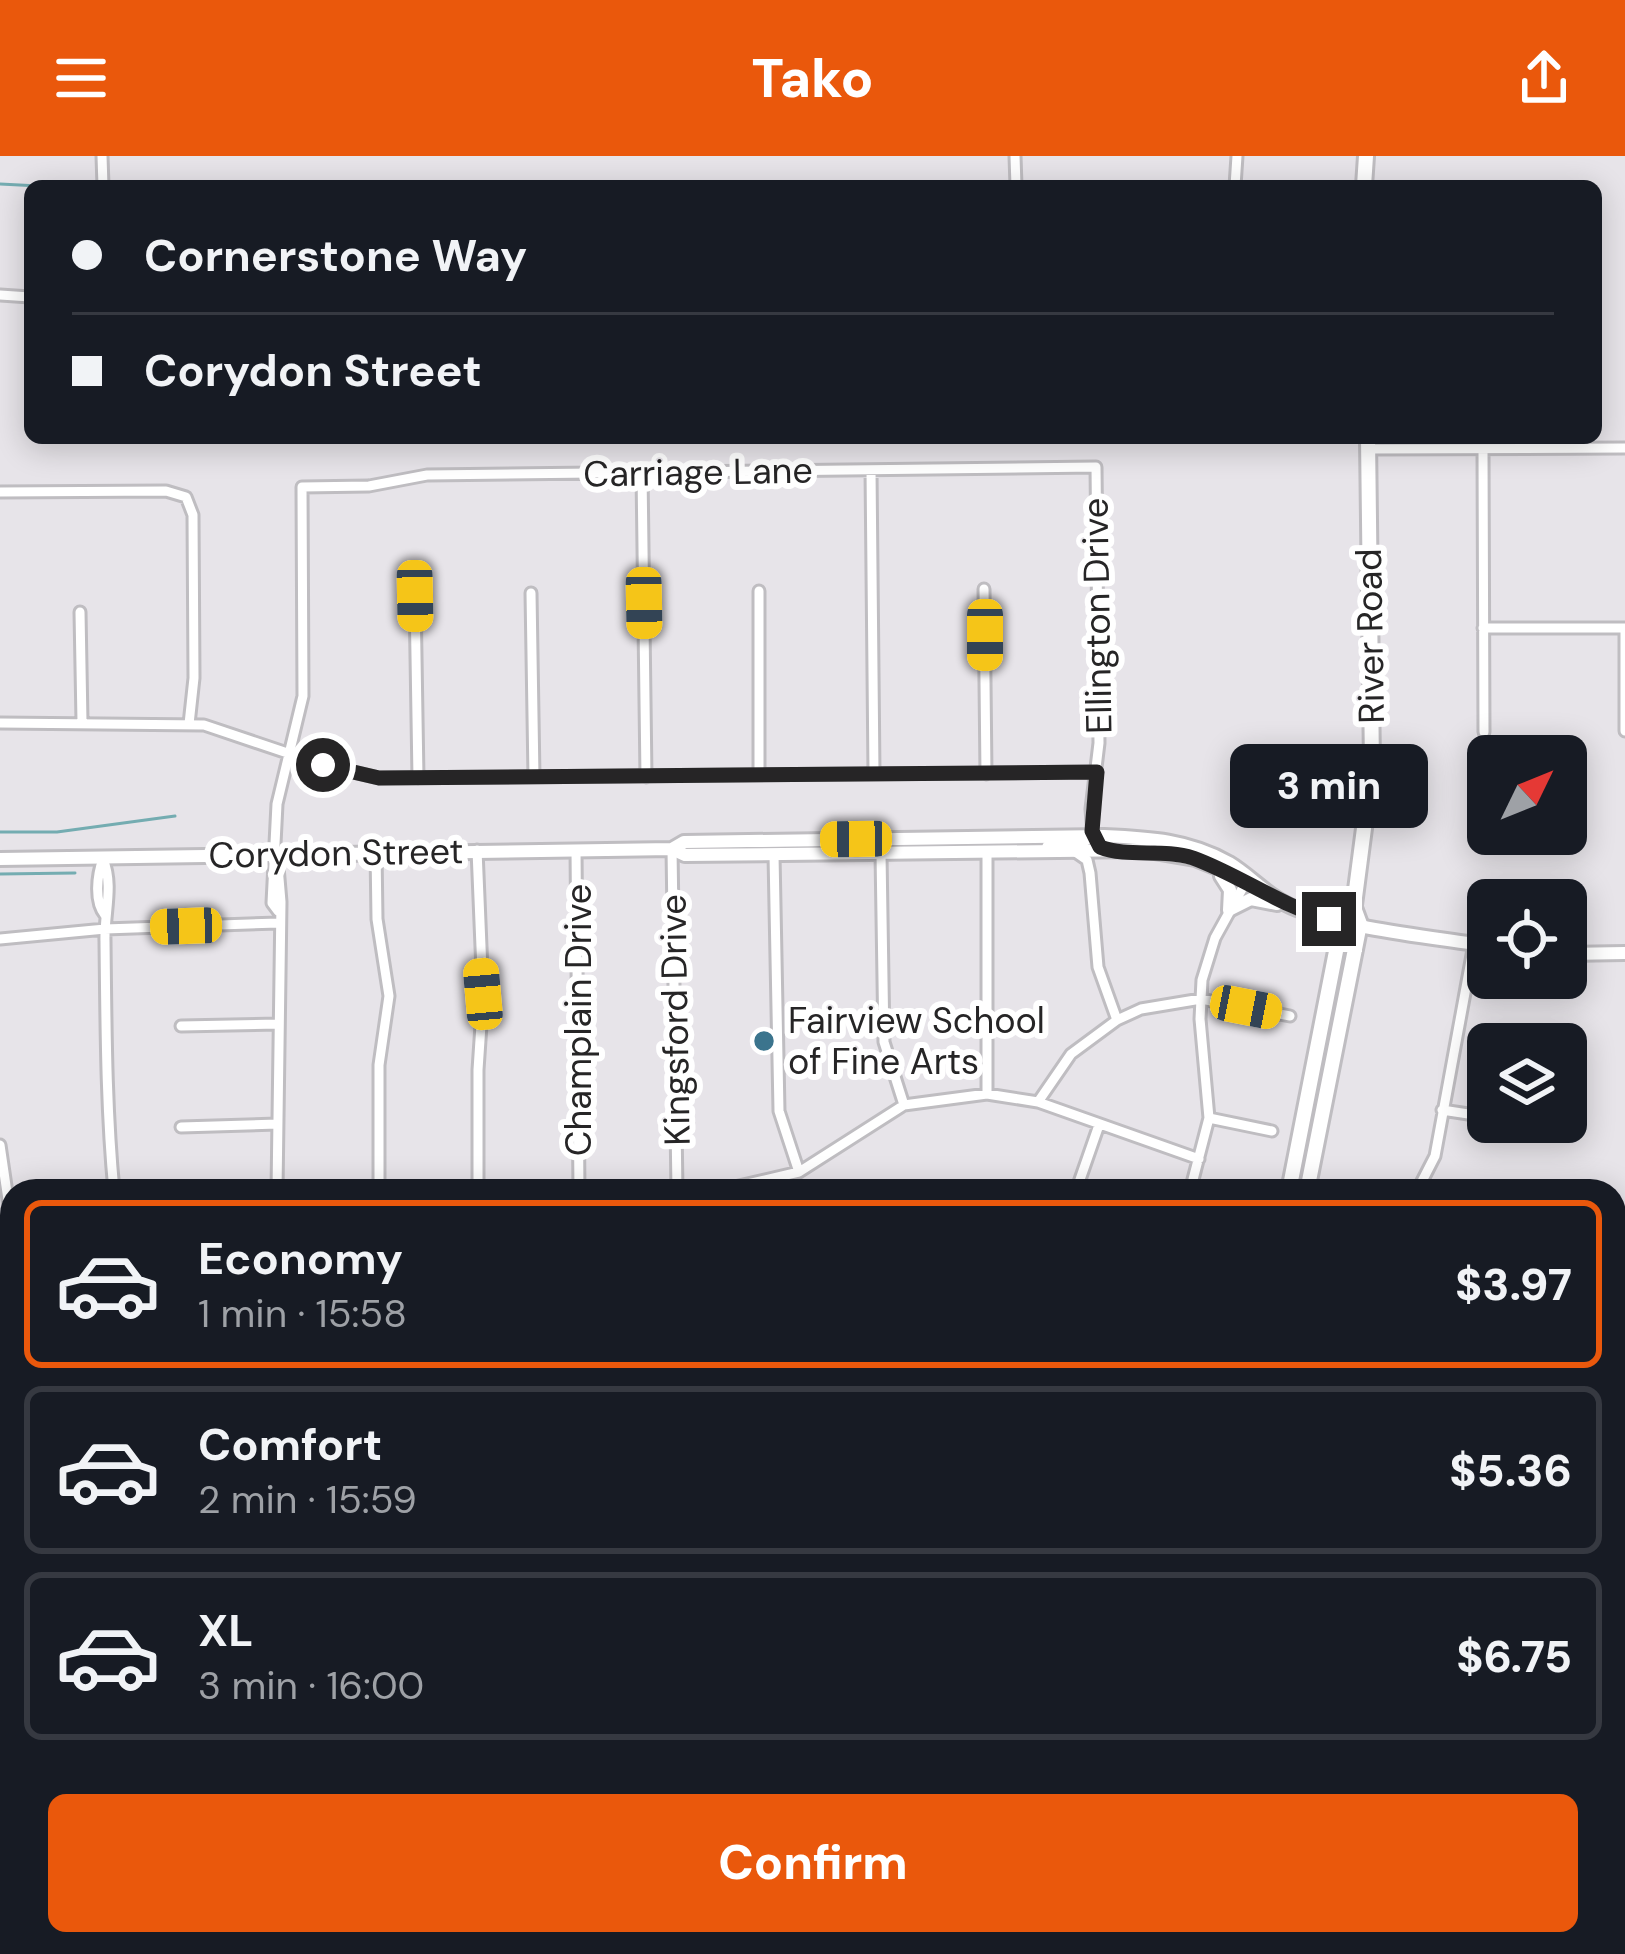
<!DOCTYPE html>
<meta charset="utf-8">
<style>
body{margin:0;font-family:"DM Sans",sans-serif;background:#242831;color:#f1f3f6;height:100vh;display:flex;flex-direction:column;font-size:45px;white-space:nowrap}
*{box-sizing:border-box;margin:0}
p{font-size:39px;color:#9ea1a6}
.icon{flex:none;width:66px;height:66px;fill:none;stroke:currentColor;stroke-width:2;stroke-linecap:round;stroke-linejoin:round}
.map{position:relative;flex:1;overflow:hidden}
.side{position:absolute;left:0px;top:1023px;width:1626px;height:777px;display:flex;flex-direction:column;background:#171b24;border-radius:36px 36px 0 0;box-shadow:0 6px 30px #0003}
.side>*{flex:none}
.guide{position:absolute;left:24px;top:24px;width:1578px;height:264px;border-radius:18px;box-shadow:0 6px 30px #0003;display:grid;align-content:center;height:264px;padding:0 48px;background:#171b24}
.needle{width:78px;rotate:47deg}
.tools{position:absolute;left:1467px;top:579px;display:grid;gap:24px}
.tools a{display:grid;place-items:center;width:120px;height:120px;border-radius:18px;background:#171b24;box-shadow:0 6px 30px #0003;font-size:60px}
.end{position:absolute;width:54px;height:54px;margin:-27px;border:15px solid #262526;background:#fff;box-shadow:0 0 0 6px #fff}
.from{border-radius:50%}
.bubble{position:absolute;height:84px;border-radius:18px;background:#171b24;box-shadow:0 6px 30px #0003;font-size:39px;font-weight:800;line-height:84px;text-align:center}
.car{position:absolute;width:36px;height:72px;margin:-36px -18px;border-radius:15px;box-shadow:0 0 9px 3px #0007;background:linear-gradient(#f5c518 24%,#345 0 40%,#f5c518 0 76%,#345 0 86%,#f5c518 0)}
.guide b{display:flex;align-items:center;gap:42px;height:114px;font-size:45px}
.guide b+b{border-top:3px solid #363941}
.guide i{width:30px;height:30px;background:#f1f3f6}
ul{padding:21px 0 0;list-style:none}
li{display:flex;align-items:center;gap:36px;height:168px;margin:0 24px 18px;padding:0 24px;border:6px solid #363941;border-radius:18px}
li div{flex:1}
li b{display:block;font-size:45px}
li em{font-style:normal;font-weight:800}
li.on{border-color:#ea580c}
li>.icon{width:108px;height:108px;stroke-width:1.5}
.action{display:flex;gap:24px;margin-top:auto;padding:24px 48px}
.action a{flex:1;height:138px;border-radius:18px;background:#ea580c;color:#fff;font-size:48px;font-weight:800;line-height:138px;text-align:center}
header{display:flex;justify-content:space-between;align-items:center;height:156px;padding:0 48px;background:#ea580c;color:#fff;font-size:54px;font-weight:800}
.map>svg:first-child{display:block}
.green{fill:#b9c6aa}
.water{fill:#74acb1}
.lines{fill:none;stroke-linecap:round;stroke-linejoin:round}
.stream{stroke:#74acb1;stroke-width:3}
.minor-casing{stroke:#bfbdc1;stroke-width:15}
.secondary-casing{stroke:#bfbdc1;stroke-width:18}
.primary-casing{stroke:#bfbdc1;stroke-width:20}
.minor{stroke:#fff;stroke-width:9}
.secondary{stroke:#fff;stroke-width:12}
.primary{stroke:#fff;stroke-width:14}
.route{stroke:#262526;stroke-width:15}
.poi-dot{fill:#3b748d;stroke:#fff;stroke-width:4.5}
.labels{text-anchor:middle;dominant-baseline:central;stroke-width:12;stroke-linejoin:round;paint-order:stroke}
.street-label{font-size:36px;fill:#262526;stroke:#fff}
.poi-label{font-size:36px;fill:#262526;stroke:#fff;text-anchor:start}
</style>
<header><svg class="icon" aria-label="menu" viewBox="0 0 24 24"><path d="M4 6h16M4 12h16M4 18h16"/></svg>Tako<svg class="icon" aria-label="share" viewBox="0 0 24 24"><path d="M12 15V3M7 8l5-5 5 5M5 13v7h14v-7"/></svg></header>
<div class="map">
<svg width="1625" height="1798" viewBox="0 0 1625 1798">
<rect width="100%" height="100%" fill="#e7e4e9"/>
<path class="green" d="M937 1788H1065V1798H940Z"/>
<path class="water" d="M12 1465V1740L0 1784V1471Z
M820 1788H927L928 1793 925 1798H826Z"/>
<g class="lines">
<path class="stream" d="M0 28 39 30
M0 676H57L175 660
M0 718 75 717
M50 1798V1788
M114 1798 115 1797"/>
<defs>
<path id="minor" d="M102 0 103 30
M1015 0 1016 30
M1235 30 1237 0
M0 139 30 141
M1368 293 1625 292
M1483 293 1484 576
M871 314 874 617
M642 316 646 621
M0 336 166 335 186 341 193 359 194 522 189 568
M984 433 986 618
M759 435V619
M531 437 534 621
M415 439 418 622
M80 456 82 566
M1483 472H1625V575
M0 567 204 569 323 609 379 622 1097 616
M1047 690 1081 688 1093 680
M672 693 677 1035
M477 694 483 839 478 914V1035
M576 694 579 1035
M376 695 377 763 389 840 379 909V1035
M1074 695 1087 704 1090 717 1098 811 1117 864
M987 697V938
M881 698 884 886 904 949
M774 699 779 955 799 1016
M103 703C114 730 104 757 105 785 106 868 106 952 114 1035
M103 703C97 719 94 746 105 759
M278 755 272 747 277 648 303 540 302 331 369 330 427 319 1096 311 1099 587 1091 653 1093 680
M0 783 105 773 278 767
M181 870 278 868
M1038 946 1071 898 1117 864 1141 853 1201 843 1290 860
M1442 954 1488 961
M1209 962 1272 975
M1518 966 1562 973
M181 971 277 968
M0 989 11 1064 12 1148
M730 1032 799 1016 904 949 987 938 1038 946 1199 1003
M277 1035 281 746 277 699
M1076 1035 1099 969
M1190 1035 1209 962 1200 863 1202 824 1215 782 1247 724
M1417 1035 1435 1000 1474 788
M1614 1161 1625 1163
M1614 1620 1625 1618
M183 1788 189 1798
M700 1788 713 1798
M1073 1788 1074 1798
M644 1798 648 1788"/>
<path id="secondary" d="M672 693 684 686 1104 680C1149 682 1189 684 1229 707 1252 721 1270 743 1297 753 1349 773 1432 781 1488 790
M0 703 672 693 685 699 1142 694 1195 703 1247 724
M1221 720 1230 734 1229 754
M1229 754 1251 743 1277 748
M1566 798 1625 797"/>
<path id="primary" d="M1364 30 1366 0
M1289 1035 1339 780 1354 749 1372 611 1368 282
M1307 1035 1360 768 1353 749
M1148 1798 1150 1788
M1166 1798 1168 1788"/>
</defs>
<use href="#minor" class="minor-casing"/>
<use href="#secondary" class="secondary-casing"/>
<use href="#primary" class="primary-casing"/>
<use href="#minor" class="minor"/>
<use href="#secondary" class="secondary"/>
<use href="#primary" class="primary"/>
</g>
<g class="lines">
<path class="route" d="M323 609 379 622 1097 616 1092 675 1100 691C1128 702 1163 692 1193 702 1240 719 1280 750 1329 763"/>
</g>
<circle class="poi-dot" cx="764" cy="885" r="12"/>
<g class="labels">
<g class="street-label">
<text transform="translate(698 316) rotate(-1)">Carriage Lane</text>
<text transform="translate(1097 460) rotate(-91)">Ellington Drive</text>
<text transform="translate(1370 480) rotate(-91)">River Road</text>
<text transform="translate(336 697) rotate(-1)">Corydon Street</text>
<text transform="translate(578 864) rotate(-90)">Champlain Drive</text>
<text transform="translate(675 864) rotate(-91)">Kingsford Drive</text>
</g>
<g class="poi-label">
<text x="788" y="864">Fairview School<tspan x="788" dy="41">of Fine Arts</tspan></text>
</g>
</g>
</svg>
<div class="tools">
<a><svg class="needle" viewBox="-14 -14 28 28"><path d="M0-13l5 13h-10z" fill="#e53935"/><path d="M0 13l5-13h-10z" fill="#9ea1a6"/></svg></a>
<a><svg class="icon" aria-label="locate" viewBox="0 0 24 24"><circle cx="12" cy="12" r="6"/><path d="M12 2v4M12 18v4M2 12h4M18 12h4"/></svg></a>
<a><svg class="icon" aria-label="layers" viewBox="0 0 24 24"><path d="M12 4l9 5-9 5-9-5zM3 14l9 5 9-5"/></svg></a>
</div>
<i class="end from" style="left:323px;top:609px"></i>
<i class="end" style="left:1329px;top:763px"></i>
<div class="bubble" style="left:1230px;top:588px;width:198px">3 min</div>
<i class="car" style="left:415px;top:440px;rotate:179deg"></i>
<i class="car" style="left:644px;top:447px;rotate:179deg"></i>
<i class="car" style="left:985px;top:479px;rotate:180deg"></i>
<i class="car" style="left:856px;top:683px;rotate:269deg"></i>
<i class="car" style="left:186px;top:770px;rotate:268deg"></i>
<i class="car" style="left:483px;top:838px;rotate:355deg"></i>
<i class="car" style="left:1246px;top:851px;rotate:101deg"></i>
<div class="guide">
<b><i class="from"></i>Cornerstone Way</b>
<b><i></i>Corydon Street</b>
</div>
<section class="side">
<ul>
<li class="on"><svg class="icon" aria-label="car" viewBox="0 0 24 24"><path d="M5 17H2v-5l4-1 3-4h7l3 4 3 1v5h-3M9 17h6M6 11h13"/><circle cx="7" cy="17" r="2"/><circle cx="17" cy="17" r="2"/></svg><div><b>Economy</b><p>1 min · 15:58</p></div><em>$3.97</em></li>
<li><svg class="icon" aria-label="car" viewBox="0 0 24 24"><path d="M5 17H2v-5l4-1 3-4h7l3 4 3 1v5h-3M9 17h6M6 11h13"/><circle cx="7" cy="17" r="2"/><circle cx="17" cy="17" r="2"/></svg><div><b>Comfort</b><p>2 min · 15:59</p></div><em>$5.36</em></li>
<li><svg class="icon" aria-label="car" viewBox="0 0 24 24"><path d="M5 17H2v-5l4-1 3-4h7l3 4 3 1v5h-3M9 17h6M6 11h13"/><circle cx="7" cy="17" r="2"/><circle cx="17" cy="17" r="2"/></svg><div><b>XL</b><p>3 min · 16:00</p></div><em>$6.75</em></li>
</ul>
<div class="action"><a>Confirm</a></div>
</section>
</div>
